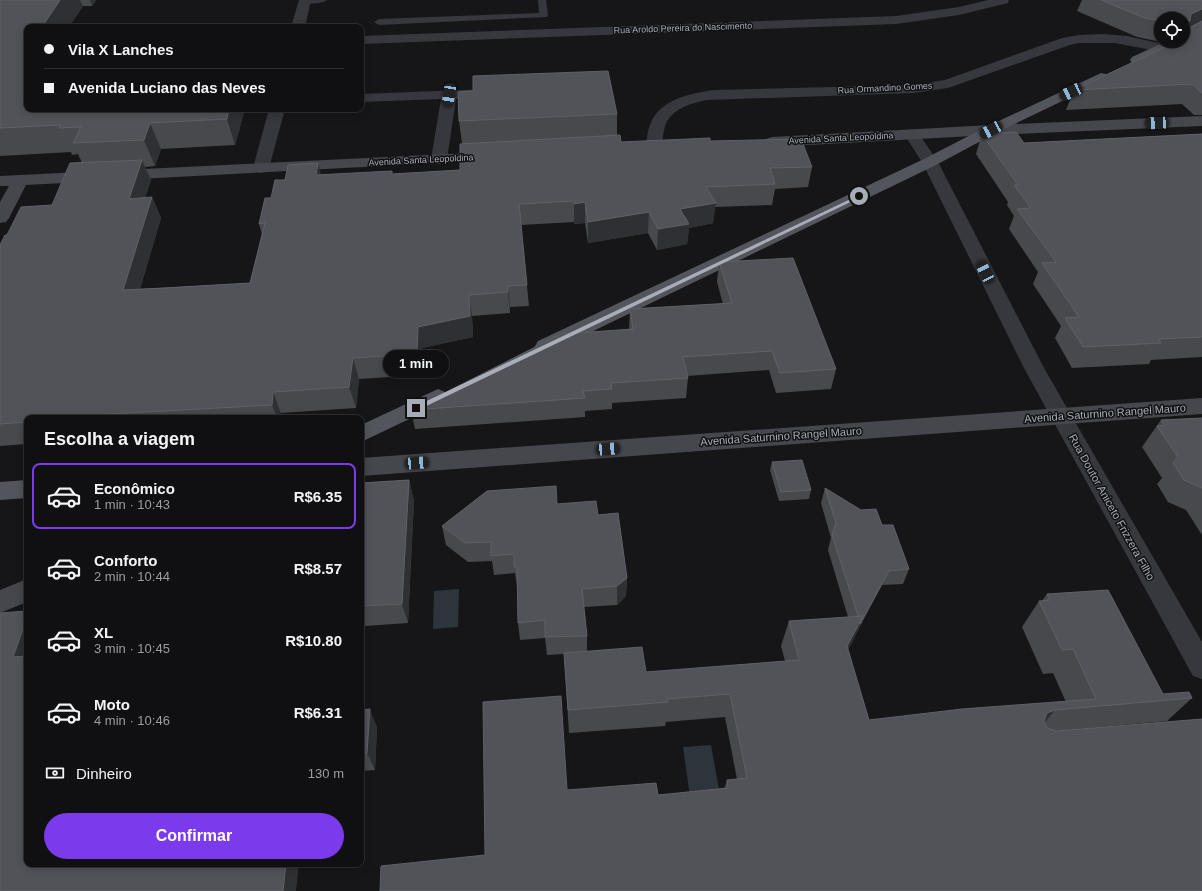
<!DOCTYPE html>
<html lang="pt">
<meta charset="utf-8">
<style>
body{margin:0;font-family:Arial,sans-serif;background:#19191b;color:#f1f3f6;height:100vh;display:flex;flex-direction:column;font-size:15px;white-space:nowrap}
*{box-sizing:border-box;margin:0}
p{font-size:13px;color:#9c9d9f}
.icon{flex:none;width:22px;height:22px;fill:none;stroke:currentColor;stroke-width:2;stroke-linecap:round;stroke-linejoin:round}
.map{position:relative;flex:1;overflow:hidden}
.panel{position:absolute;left:24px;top:415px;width:340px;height:452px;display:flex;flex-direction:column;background:#101012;border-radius:8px;box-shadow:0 2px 10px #0003,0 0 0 1px #303032}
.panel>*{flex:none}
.hud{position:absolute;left:24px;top:24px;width:340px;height:88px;border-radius:8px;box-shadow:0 2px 10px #0003,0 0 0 1px #303032;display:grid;align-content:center;height:88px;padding:0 20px;background:#101012}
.controls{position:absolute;left:1154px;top:12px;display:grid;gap:8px}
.controls a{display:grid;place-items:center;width:36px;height:36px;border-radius:50%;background:#101012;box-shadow:0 2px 10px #0003,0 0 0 1px #303032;font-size:20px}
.end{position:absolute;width:18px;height:18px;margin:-9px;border:5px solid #a8adb8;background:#111;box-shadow:0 0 0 2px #111}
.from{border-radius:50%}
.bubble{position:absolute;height:28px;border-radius:14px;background:#101012;box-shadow:0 2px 10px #0003,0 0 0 1px #303032;font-size:13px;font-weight:600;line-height:28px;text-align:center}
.car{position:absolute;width:12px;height:24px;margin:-12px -6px;border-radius:5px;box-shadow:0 0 3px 1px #0007;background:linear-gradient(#222 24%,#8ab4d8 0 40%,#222 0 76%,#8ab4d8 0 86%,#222 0)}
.hud b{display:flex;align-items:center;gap:14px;height:38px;font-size:15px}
.hud b+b{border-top:1px solid #303032}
.hud i{width:10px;height:10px;background:#f1f3f6}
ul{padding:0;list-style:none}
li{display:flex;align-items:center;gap:12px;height:66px;margin:0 8px 6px;padding:0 12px;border:2px solid transparent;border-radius:8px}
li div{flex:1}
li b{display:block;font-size:15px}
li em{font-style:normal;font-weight:600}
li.on{border-color:#7c3aed}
li>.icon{width:36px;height:36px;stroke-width:1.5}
h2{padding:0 20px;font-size:18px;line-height:48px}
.pay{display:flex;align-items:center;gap:10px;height:44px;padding:0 20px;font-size:15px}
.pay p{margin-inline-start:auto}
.action{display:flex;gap:8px;margin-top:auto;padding:8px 20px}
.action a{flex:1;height:46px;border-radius:24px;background:#7c3aed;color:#fff;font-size:16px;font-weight:600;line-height:46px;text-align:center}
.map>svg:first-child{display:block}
.water{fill:#2c353c}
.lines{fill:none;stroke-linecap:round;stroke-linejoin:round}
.lane{fill:#37383d;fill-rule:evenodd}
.street{fill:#37383d;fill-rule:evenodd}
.secondary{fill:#45474d;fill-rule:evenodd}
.primary{fill:#53555c;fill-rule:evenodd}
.wall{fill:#47494d}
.shaded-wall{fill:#2f3033}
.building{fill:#525359;stroke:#5f6168}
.route{fill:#a8adb8}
.labels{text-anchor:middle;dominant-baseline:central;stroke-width:3;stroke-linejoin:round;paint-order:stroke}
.far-street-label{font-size:9px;fill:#a8adb8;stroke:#111113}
.street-label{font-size:11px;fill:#a8adb8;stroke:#111113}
</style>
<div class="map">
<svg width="1202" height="891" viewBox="0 0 1202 891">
<rect width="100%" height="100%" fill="#161618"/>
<path class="water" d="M459 589 458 627 433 629 434 591Z
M711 745 721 801 691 804 683 747Z"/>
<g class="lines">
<path class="lane" d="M301 0H327C322 4 309 4 302 3Z
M538 0H546L548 15 547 17 379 25 374 22 379 19 539 13Z"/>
<path class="street" d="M299 0H311L305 27H291Z
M988 0H1009L1008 3 959 15 896 24 361 44V36L896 16 959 7Z
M1103 34 1127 36 1167 45 1169 48 1167 51 1162 52 1115 43H1079L1070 45 948 88 913 93 708 100C690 103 667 110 664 131 662 138 663 146 659 152L653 154 647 152 645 149C647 141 647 132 650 125 659 99 692 93 715 90L913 85 945 80 1062 38 1079 35Z
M488 89 493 90 495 93 493 96 456 99 447 159 445 162 439 164 433 162 431 159 441 99 361 102V94Z
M269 109H285L269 168 267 171 261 173 255 171 253 168Z
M912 129 917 131 938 162 1044 368 1202 642V679L1193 676 1024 368 922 162 904 134 907 131Z"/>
<path class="secondary" d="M1202 116V126L991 135 772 147 766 145 764 142 766 139 772 137 991 125Z
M490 152 496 154 498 157 496 160 26 185 9 218 6 222 0 223V202L9 186H0V176Z
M1202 398V414L361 476V458Z
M27 579V602L0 613V590Z"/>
<path class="primary" d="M1183 38 1185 41 1183 44 1142 63 1137 64 1132 63 1130 60 1132 57 1167 41H1183Z
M1101 73 1106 74 1108 77 1106 80 996 133 936 165 552 351 545 353 538 351 535 346 538 341 924 159 986 127Z
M438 389 445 392 448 397 445 402 361 442V425Z
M27 480V498L0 500V482Z"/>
</g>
<path class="wall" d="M0 0H96L92 6H83L69 27H27L245 109 235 145 161 149 155 166 145 167 151 180 145 198 152 197 161 218 140 289 250 283 262 234 259 224 271 198 285 180 321 175 393 174 460 170 462 143 459 121 617 114V136L621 142 710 141 812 167 808 187 775 189 772 205 715 207 713 223 689 228 687 244 657 250 648 233 588 243 585 223 574 224V222L521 225 529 306 510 307V313L472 316 473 337 422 348 421 375 359 379 356 408 281 413V418H27V444L0 446V245L7 235 52 205 82 163 78 154 72 155 71 152 0 156Z
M1082 0H1202V115H1194L1182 104 1066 110 1074 90 1176 42 1177 41H1183V19H1161V41H1164L1161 42 1137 37 1077 11Z
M982 134 1024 143 1202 134V357L1151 360 1149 364 1072 368 1055 338 1061 326 1033 284 1038 272 1009 229 1014 216 1007 205 1008 202 976 154Z
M719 262 836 369 831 389 776 393 769 370 687 376 688 378 686 398 612 403V409L585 411V417L415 429 411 410 629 329 630 309 723 304 717 282Z
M1202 418V535L1186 510 1168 502 1157 484 1162 478 1142 447 1161 420Z
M772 462 811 490 809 499 779 501 770 470Z
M409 480 414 501 408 623 365 626 361 677V483Z
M825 488 882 525 909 569 903 584 882 585 848 649 869 720 1066 702 1053 673 1043 674 1022 627 1039 601H1042L1047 594 1163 694 1192 698 1167 721 1055 731 485 855 567 790 658 795 724 789 727 780 737 779 725 717 666 722 665 726 569 733 564 654 547 655 545 638 520 640 518 623 517 585 515 573 494 575 492 561 468 562 446 545 442 526 557 504 598 515 627 578 626 596 617 605 584 607 587 636V651L646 672 785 661 781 646 789 621 848 617 828 550 831 538 821 503Z
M361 710 377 727 375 770 361 771Z"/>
<path class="shaded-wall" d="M60 0H80L83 6 69 27H42Z
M90 0H96L92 6Z
M1202 9V22L1186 31 1190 21 1191 14Z
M229 109H245L235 145 227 119Z
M150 123 161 149 155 166 144 140Z
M142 160 151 180 138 220 129 199Z
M318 163 323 183 316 175Z
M152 197 161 218 133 311 123 290Z
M585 202V223L574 224V204Z
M716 203 713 223 689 228 687 244 657 250 658 229 680 209Z
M649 212 648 233 588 243V222Z
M508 286 510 307V313L508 292Z
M469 295 472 316 473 337 422 348 421 375 417 354 418 327Z
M353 358 359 379 356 408 349 387Z
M273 392 281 413V418H277L272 405Z
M409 480 414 501 408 623 402 604Z
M889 571 882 585 854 637 860 624Z
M627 578 626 596 617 605V586Z
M361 616 365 626 361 677Z
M863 616 853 641 837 670 847 646Z
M27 618V671L13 657Z
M370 709 377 727 375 770 367 753Z
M1055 710 1036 733 1047 713Z
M286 864H299L296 891H283Z"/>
<path class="building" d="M0 0H60L42 27H27V109H229L227 119 150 123 144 140 73 143 81 127 59 128 61 125 0 128Z
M1101 0H1202V9L1191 14 1190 21H1183V19H1161V21L1145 18Z
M1202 21V93L1192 84 1074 90 1178 41H1183V39L1189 36 1183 34V31Z
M608 71 617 114 459 121 458 92 473 91V76Z
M1016 132 1024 143 1202 134V337L1158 339 1161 343 1083 347 1065 318 1079 317 1042 263 1056 262 1017 209 1031 208 1014 185H1018L982 134Z
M620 135 621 142 710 138V141L801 139 812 167 770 168 775 184 706 187 716 203 680 209 689 224 658 229 649 212 588 222 585 202 574 204V201L519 204 527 285 508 286V292L469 295 470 316 418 327 417 354 353 358 349 387 273 392 272 405 74 416 73 418H27V422L0 424V245L5 235H7L21 207 52 205 70 163 142 160 129 199 152 197 123 290 164 288 250 283 265 223 259 224 265 198H271L275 180H285L288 165 318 163 316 175 392 171V174L460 170V144Z
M793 258 836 369 780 373 772 351 683 357 688 378 611 383 612 389 583 391 585 398 411 410 561 334 633 329 630 309 732 303 719 262Z
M1202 418V488L1184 480 1173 463 1178 457 1157 426 1165 425 1161 420Z
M802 460 811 490 781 492 772 462Z
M409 480 402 604 361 606V483Z
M556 486 557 504 596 501 598 515 618 513 627 578 617 586 582 589 587 636 545 637V620L518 623 517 567H514V554L491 556V542L465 543 442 526 487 491Z
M825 488 861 510 876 509 882 525H893L909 569 889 571 860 624 863 616H858L832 535 836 523Z
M1108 590 1163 694 1189 692 1192 698 1055 710 1047 713 1044 721 1047 728 1056 731 1202 719V891H380L381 866 485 855 483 702 561 696 567 790 656 783 658 795 728 788 727 780 747 778 730 694 667 699 668 702 568 710 564 653 642 647 646 672 799 660 789 621 863 616 847 646 869 720 962 709 1096 699 1073 649 1062 650 1039 601 1050 600 1047 594Z
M27 611V618L13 657 27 656V864H286L283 891H0V613Z
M370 709 367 753 361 754V710Z"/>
<path class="route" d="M859 195 861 197 418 410H416L412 408Z"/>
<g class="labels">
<g class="far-street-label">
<text transform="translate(683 28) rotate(-2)">Rua Aroldo Pereira do Nascimento</text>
<text transform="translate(885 88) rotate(-3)">Rua Ormandino Gomes</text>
<text transform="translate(841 138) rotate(-3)">Avenida Santa Leopoldina</text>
<text transform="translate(421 160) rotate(-3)">Avenida Santa Leopoldina</text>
</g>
<g class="street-label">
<text transform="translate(1105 413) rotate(-4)">Avenida Saturnino Rangel Mauro</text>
<text transform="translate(781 436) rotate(-4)">Avenida Saturnino Rangel Mauro</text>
<text transform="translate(1112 507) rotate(61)">Rua Doutor Aniceto Frizzera Filho</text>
</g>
</g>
</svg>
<div class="controls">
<a><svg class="icon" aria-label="locate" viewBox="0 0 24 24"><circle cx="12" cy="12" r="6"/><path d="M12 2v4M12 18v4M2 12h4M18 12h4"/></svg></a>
</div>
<i class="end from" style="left:859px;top:196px"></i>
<i class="end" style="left:416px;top:408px"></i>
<div class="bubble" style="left:383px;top:350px;width:66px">1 min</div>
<i class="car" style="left:1071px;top:92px;rotate:245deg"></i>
<i class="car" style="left:449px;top:95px;rotate:189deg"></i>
<i class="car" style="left:1157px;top:123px;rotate:267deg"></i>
<i class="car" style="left:991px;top:130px;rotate:242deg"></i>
<i class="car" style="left:985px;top:272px;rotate:333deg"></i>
<i class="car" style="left:608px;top:449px;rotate:86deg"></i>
<i class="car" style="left:417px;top:463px;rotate:86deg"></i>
<div class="hud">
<b><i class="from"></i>Vila X Lanches</b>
<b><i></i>Avenida Luciano das Neves</b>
</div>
<section class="panel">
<h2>Escolha a viagem</h2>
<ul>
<li class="on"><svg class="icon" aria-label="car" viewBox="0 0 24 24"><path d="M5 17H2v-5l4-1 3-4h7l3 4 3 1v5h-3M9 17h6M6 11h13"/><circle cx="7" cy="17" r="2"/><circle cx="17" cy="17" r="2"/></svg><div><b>Econômico</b><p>1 min · 10:43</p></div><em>R$6.35</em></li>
<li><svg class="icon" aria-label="car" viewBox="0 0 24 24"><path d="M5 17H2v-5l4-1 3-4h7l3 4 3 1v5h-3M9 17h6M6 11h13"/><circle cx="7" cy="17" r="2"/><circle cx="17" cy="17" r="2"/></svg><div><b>Conforto</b><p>2 min · 10:44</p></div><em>R$8.57</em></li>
<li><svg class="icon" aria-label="car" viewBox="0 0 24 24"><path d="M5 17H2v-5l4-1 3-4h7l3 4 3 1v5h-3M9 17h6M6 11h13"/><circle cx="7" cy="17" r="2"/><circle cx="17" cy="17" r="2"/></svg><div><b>XL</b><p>3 min · 10:45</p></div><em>R$10.80</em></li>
<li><svg class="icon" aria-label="car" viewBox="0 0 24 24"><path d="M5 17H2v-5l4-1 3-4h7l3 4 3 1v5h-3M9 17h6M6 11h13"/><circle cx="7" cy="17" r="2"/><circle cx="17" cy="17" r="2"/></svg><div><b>Moto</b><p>4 min · 10:46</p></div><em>R$6.31</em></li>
</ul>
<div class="pay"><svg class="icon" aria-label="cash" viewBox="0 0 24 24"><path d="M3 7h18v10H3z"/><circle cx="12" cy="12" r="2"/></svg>Dinheiro<p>130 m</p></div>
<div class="action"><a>Confirmar</a></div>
</section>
</div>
